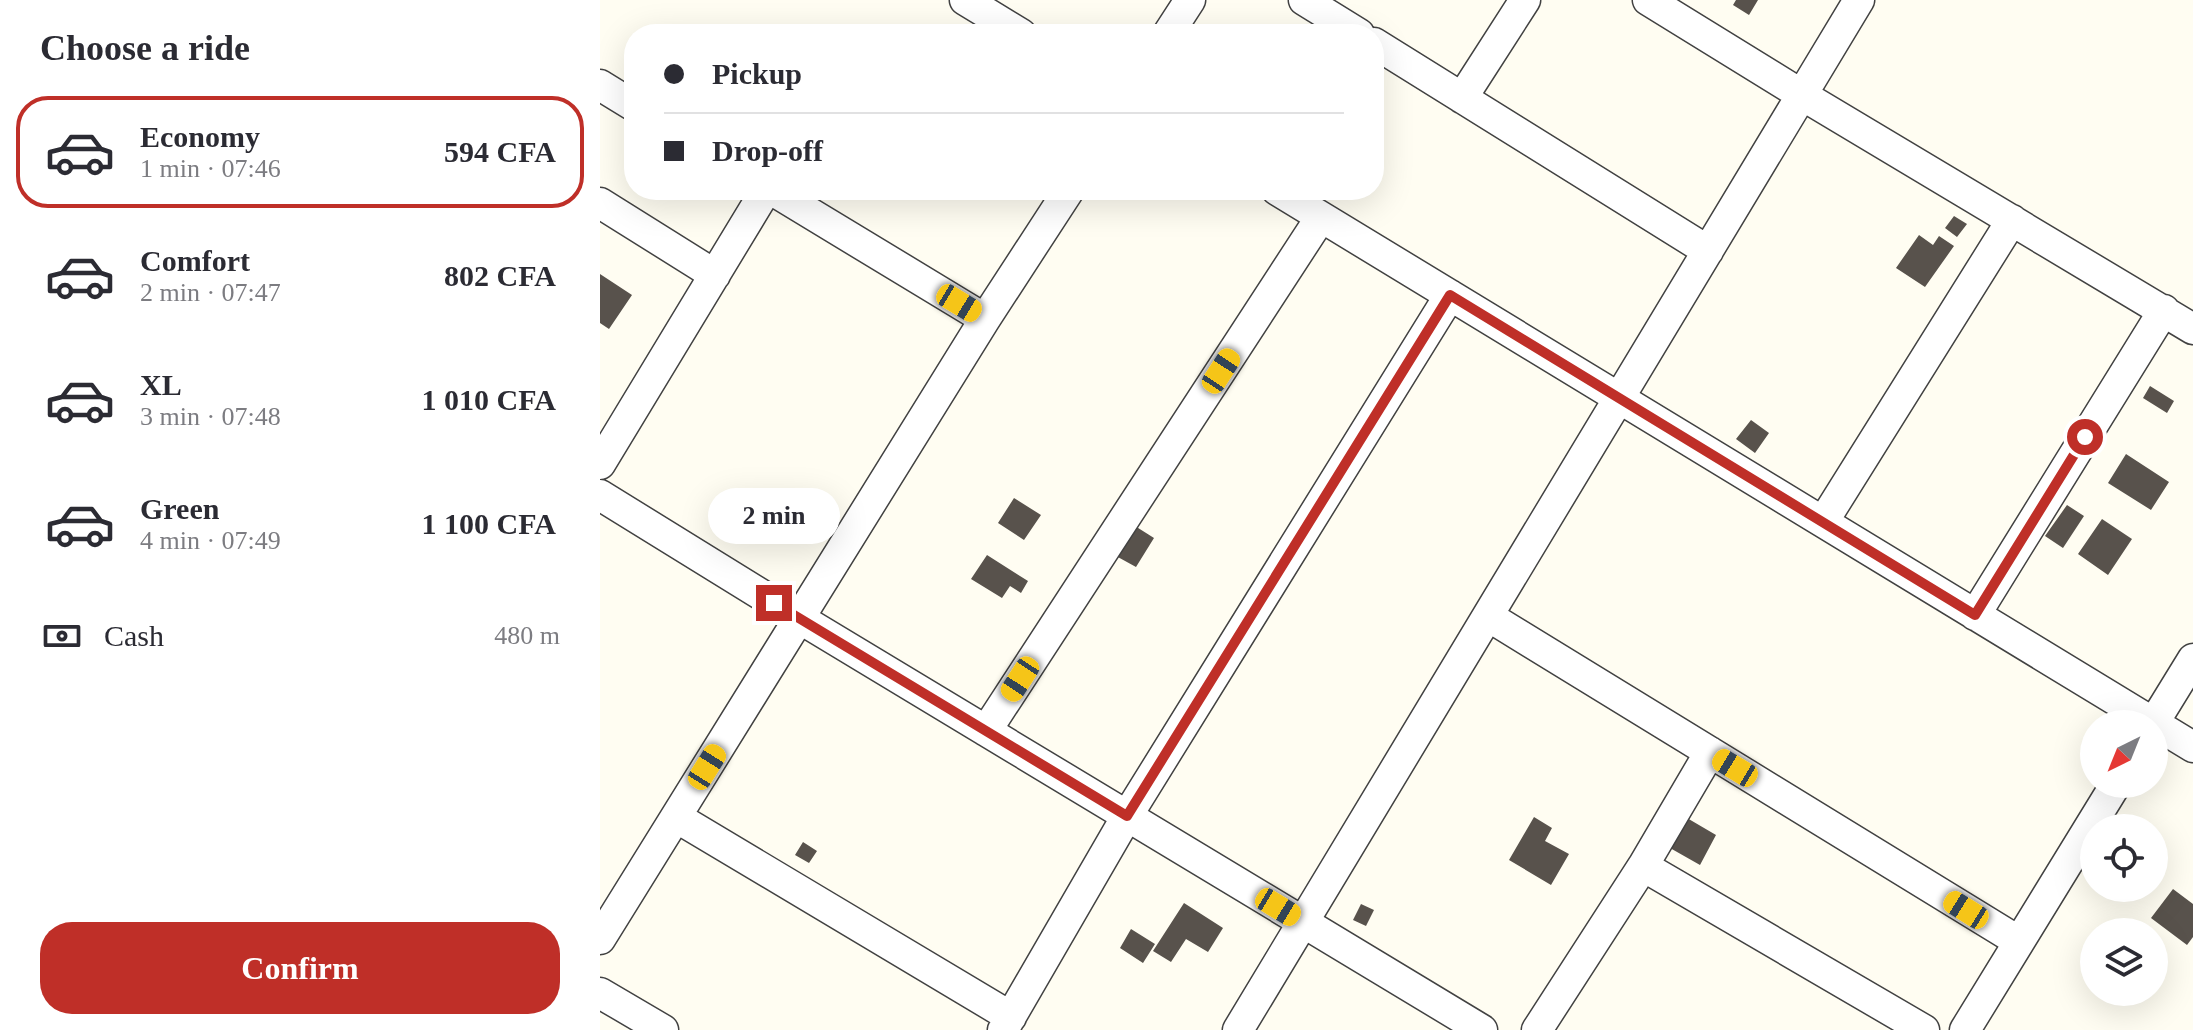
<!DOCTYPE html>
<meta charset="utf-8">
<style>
body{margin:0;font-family:"Times New Roman",serif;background:#f2f2f3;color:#2b2b33;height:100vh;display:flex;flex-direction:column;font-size:30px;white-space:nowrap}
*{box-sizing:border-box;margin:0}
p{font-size:26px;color:#7c7c81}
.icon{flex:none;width:44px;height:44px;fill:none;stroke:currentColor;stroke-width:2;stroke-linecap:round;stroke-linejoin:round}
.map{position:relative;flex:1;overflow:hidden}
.side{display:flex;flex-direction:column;background:#fff;width:600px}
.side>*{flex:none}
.guide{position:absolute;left:24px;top:24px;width:760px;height:176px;border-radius:32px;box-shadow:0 8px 32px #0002;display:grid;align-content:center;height:176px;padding:0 40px;background:#fff}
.needle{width:52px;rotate:223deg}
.buttons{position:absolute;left:1480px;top:710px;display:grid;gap:16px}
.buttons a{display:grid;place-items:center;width:88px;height:88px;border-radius:50%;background:#fff;box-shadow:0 8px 32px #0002;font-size:40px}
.end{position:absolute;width:36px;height:36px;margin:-18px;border:10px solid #bf2f28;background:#fff;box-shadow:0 0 0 4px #fff}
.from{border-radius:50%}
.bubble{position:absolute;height:56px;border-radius:28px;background:#fff;box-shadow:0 8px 32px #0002;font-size:26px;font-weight:600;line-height:56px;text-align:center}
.car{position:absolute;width:24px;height:48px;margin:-24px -12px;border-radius:10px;box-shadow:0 0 6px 2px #0007;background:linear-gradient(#f5c518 24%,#345 0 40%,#f5c518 0 76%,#345 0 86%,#f5c518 0)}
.guide b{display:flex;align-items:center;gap:28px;height:76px;font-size:30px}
.guide b+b{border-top:2px solid #e1e1e2}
.guide i{width:20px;height:20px;background:#2b2b33}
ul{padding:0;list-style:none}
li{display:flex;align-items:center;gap:24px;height:112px;margin:0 16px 12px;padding:0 24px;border:4px solid transparent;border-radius:32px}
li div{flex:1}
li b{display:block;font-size:30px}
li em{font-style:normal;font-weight:600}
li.on{border-color:#bf2f28}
li>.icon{width:72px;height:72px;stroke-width:1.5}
h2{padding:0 40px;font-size:36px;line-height:96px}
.pay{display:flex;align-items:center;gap:20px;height:88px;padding:0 40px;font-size:30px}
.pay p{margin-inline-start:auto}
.action{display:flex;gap:16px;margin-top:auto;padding:16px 40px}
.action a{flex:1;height:92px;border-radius:32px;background:#bf2f28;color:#fff;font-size:32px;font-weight:600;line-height:92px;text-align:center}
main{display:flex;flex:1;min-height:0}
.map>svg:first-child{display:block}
.building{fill:#58524c}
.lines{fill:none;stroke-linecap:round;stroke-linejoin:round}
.minor-casing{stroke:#424242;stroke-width:33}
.minor{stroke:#fff;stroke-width:30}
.route{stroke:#bf2f28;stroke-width:10}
</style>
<main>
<section class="side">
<h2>Choose a ride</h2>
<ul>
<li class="on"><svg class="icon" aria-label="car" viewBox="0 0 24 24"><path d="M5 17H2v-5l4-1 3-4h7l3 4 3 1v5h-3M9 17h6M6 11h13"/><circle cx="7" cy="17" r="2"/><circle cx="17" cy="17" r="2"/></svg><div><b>Economy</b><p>1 min · 07:46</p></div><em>594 CFA</em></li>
<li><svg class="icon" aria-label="car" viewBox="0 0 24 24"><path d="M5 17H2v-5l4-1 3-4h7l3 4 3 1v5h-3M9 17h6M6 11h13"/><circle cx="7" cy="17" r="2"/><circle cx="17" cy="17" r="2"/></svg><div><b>Comfort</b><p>2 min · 07:47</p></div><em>802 CFA</em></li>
<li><svg class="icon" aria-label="car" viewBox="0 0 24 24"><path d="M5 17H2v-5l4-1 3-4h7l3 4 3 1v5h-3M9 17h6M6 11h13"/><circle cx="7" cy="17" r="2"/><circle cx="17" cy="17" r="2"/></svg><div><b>XL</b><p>3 min · 07:48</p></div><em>1 010 CFA</em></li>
<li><svg class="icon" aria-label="car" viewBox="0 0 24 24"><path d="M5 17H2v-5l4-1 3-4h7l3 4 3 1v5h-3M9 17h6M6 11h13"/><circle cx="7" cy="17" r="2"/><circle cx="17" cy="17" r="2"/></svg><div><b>Green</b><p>4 min · 07:49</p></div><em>1 100 CFA</em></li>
</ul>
<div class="pay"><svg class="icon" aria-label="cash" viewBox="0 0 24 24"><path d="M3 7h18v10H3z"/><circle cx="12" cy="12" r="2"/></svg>Cash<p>480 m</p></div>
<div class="action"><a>Confirm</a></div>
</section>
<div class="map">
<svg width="1593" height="1030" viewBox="0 0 1593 1030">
<rect width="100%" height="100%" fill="#fffdf2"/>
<path class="building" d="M1136 0H1158L1149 15 1133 5Z
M1354 216 1367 224 1357 237 1345 228Z
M1319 235 1333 245 1339 236 1354 246 1325 287 1296 268Z
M0 274 32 295 9 329 0 323Z
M1550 386 1574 401 1567 413 1543 398Z
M1151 420 1169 433 1155 453 1136 439Z
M1526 454 1569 482 1551 510 1508 483Z
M414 498 441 515 424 540 398 523Z
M1467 505 1484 516 1463 548 1445 536Z
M1502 519 1532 539 1508 575 1478 554Z
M535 526 554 538 536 567 516 556Z
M387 555 428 581 421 593 410 586 402 598 371 579Z
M934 817 952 828 945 841 969 854 951 885 909 860Z
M1087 818 1116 835 1100 865 1070 848Z
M203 842 217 851 209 863 195 855Z
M1573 889 1593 904V937L1587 945 1551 918Z
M584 903 623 928 608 952 586 939 571 962 553 951Z
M761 904 774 910 766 926 753 920Z
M531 929 555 944 543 963 520 948Z"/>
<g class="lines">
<defs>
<path id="minor" d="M365 0 421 34
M704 0 759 34
M1048 0 1202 95 1593 329
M568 34 590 0
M774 43 1108 251
M0 85 34 106
M862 98 925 0
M172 190 385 319
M677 190 1593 747
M0 203 115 275
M0 464 166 190
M0 495 199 618 882 1030
M1223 522 1412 220
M1375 615 1564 310
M888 616 1418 941
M1553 724 1593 659
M386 731 721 217
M76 817 411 1017
M1043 866 1324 1030
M0 939 385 319 469 190
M0 993 63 1030
M403 1030 527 816 850 295
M638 1030 1259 0
M937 1030 1043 866 1110 752
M1365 1030 1516 784"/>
</defs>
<use href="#minor" class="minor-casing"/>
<use href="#minor" class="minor"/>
</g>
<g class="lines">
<path class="route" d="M174 603 527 816 850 295 1375 615 1485 437"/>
</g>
</svg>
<div class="buttons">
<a><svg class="needle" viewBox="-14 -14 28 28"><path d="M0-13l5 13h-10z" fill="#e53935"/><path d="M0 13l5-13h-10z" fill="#7c7c81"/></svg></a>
<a><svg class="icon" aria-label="locate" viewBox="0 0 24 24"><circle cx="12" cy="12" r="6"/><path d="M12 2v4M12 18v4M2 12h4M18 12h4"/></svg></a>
<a><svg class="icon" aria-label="layers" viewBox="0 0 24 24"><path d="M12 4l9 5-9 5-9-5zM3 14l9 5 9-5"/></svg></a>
</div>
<i class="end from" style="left:1485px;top:437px"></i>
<i class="end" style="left:174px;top:603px"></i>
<div class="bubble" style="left:108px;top:488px;width:132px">2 min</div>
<i class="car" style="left:359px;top:303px;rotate:121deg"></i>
<i class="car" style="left:621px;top:371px;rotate:33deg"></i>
<i class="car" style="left:420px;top:679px;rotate:213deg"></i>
<i class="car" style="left:107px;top:767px;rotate:32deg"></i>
<i class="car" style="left:1135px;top:768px;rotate:301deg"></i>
<i class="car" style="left:678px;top:907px;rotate:121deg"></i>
<i class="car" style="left:1366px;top:910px;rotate:302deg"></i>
<div class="guide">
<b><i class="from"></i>Pickup</b>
<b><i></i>Drop-off</b>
</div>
</div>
</main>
